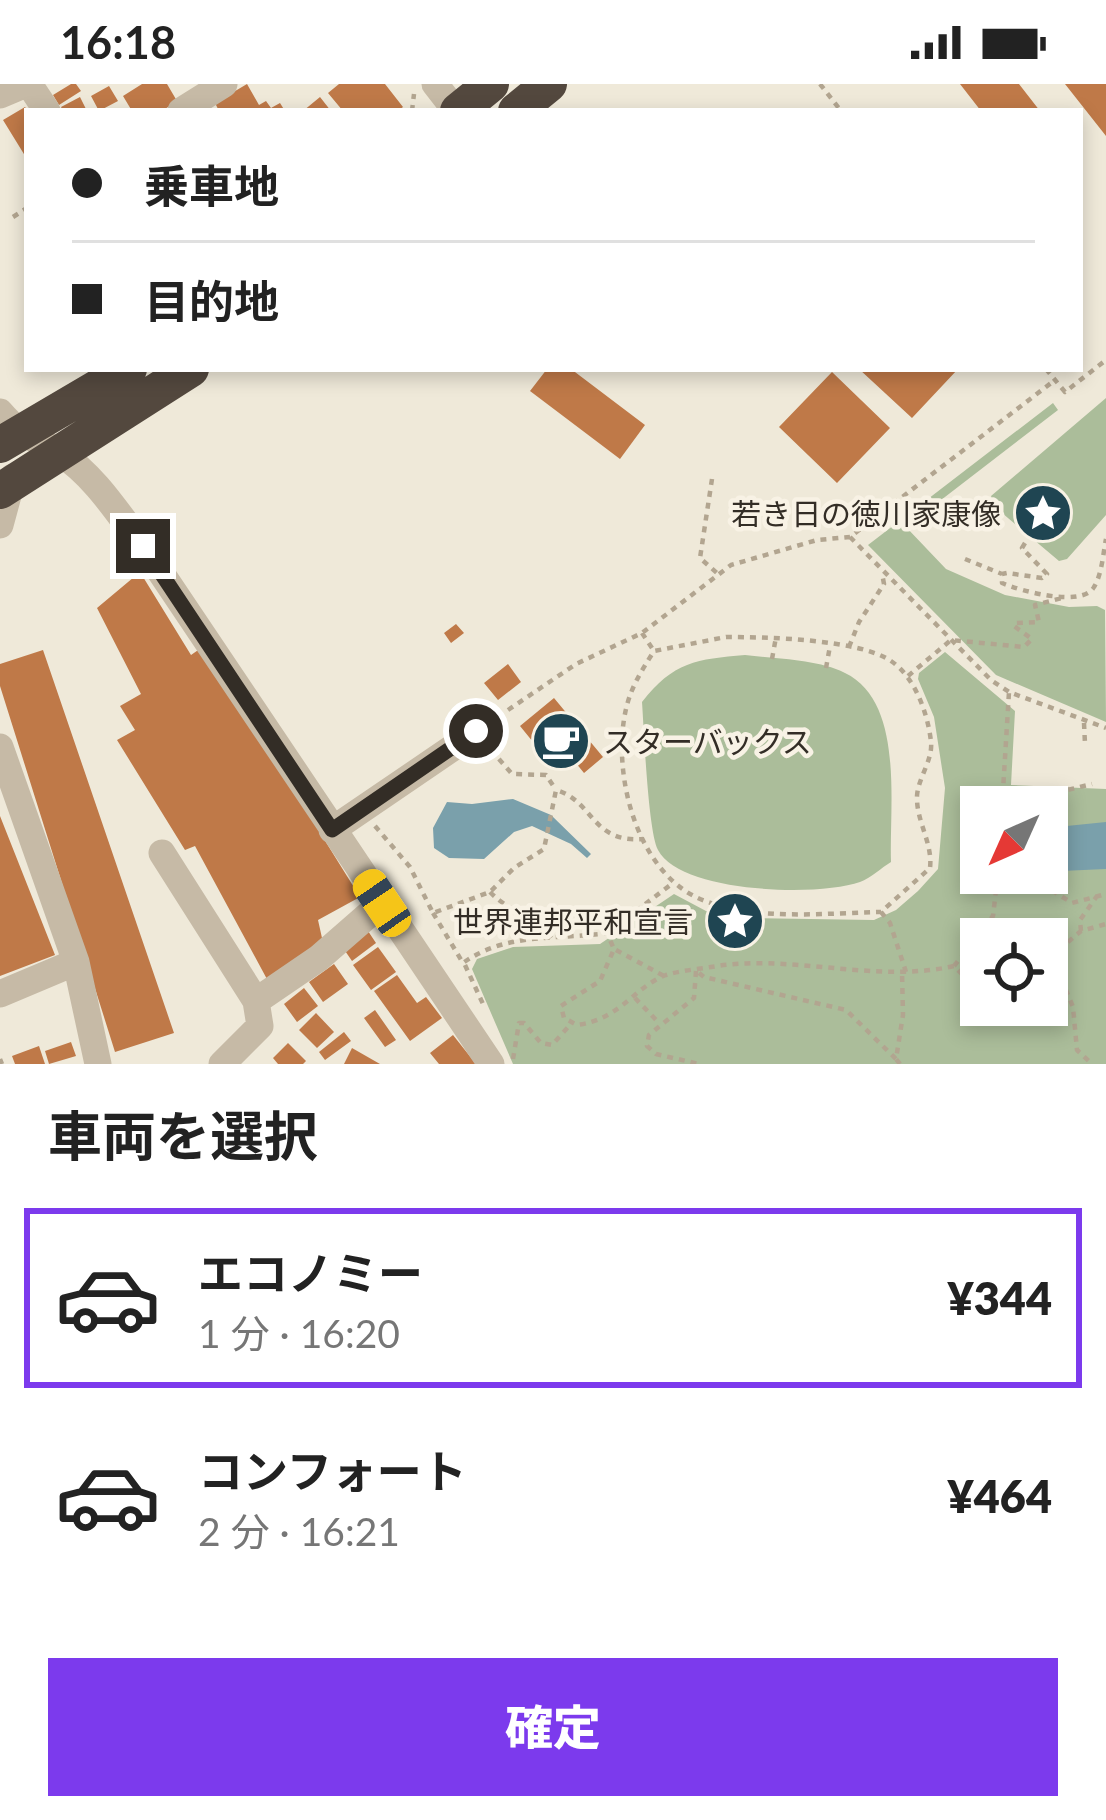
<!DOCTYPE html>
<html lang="ja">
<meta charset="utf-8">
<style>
body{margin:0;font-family:Lato,"Noto Sans JP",sans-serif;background:#f2f2f2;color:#222;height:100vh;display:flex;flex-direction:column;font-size:45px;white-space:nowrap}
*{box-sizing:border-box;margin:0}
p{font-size:39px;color:#767676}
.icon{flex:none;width:66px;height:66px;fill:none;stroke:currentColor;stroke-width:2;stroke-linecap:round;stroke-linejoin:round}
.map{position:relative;height:980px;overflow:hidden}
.details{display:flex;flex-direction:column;background:#fff;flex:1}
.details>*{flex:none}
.hud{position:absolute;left:24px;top:24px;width:1059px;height:264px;border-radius:0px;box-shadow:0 6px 18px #0003;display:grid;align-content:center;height:264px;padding:0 48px;background:#fff}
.needle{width:78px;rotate:225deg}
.controls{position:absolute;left:960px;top:702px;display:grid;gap:24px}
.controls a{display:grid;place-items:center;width:108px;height:108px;border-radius:0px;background:#fff;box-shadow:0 6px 18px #0003;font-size:60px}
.end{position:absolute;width:54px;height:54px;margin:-27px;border:15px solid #332d26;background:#fff;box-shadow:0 0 0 6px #fff}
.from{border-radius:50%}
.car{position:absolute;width:36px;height:72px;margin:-36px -18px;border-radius:15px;box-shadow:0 0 9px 3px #0007;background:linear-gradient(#f5c518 24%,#345 0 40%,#f5c518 0 76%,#345 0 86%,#f5c518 0)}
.hud b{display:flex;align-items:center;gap:42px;height:114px;font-size:45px}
.hud b+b{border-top:3px solid #e0e0e0}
.hud i{width:30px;height:30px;background:#222}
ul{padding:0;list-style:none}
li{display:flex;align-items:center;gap:36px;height:180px;margin:0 24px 18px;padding:0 24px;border:6px solid transparent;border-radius:0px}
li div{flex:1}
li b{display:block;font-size:45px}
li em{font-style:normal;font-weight:800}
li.on{border-color:#7c3aed}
li>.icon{width:108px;height:108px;stroke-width:1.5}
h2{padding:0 48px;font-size:54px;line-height:144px}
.button{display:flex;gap:24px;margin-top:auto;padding:24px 48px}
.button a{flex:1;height:138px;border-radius:0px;background:#7c3aed;color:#fff;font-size:48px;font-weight:800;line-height:138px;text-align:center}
.status{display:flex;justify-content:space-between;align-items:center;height:84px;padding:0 60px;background:#fff;direction:ltr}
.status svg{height:33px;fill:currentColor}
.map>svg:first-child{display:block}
.green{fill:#abbd9a;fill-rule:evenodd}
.water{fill:#7aa0ab}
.building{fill:#bf7948}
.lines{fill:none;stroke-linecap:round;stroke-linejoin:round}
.path{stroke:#b2a590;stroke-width:4.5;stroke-dasharray:6 6;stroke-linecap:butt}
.minor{stroke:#c6baa6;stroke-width:27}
.highway{stroke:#53483e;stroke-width:36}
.route{stroke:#332d26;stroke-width:15}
.labels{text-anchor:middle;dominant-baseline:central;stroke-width:9;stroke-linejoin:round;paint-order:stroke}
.poi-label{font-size:30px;fill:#332d26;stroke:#f8f2e5;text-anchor:end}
</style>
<div class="status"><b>16:18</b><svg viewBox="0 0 49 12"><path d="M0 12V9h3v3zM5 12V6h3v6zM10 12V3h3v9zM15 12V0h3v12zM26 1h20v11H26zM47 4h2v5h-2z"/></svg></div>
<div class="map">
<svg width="1106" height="980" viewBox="0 0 1106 980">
<rect width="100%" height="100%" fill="#efe9d9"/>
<path class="green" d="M1106 314V431L1067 475 1059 477 995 423 991 412Z
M1053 319 1058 326 906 443 946 485 1005 511 1069 523 1097 522 1105 526 1106 638 996 591 868 461Z
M945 568 1015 627 1011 701 1106 705V980H513L472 885 477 875 513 863 600 860 674 810 706 827 745 834 874 836 896 826 918 807 938 785 945 704 934 633 918 595 919 589ZM981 723H1047V789H981ZM981 855H1047V921H981Z
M745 571C776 575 817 575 845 589 905 618 889 722 891 778 881 784 871 794 860 798 818 813 680 809 658 766 648 747 644 646 642 618 673 578 697 575 745 571Z"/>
<path class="water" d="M513 715 551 731 591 770 587 774 571 760 532 742 514 748 484 775 449 774 434 764 433 744 447 718 472 720Z
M1106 738V785L1061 787 1047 781V744Z"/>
<path class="building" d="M71 0H76L81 7 59 21 53 11Z
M142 0H167L177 17 162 27H132L123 12Z
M247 0 259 21 266 17 271 24 280 19 285 27H219L215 19Z
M339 0H385L403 23 398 27H343L328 9Z
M960 0H1019L1040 27H981Z
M1065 0H1106V52Z
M109 2 118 17 99 27 91 12Z
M80 13 87 27H63L61 23Z
M320 13 331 27H303Z
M25 23 27 26V75L3 36Z
M547 285H571L645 341 620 375 530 307Z
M859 285H958L912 334Z
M832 288 890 344 837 399 779 343Z
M140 488 191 571 204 562 360 813 318 836 324 863 268 897 195 762 185 766 117 656 135 646 120 622 141 610 97 524Z
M456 540 464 549 451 559 444 549Z
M43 566 174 949 115 968 0 602V580Z
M508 580 521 598 498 616 484 599Z
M554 614 603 673 584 689 571 673 555 685 520 642Z
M0 732 55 871 0 892Z
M366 844 376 859 352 877 341 861Z
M378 863 396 888 371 906 353 881Z
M334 880 348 900 323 918 309 898Z
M397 891 417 919 426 913 442 934 410 957 374 907Z
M304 904 318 922 297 938 284 920Z
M375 926 396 956 385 963 364 934Z
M316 929 334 948 317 964 299 946Z
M344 948 351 957 325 976 319 968Z
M453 951 476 980H439L430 969Z
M71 958 76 972 49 980 45 967Z
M288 959 306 977 303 980H278L273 974Z
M39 962 45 980H15L12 972Z
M352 964 380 980H344Z"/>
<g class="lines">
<path class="path" d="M820 0 841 27
M412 27 414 10
M13 133 27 124
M1046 285 1065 308 1106 276
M712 395 700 474 718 490
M850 453 991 596 1009 608 1106 644
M1025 459 1022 464 1047 490 1042 494 1007 489 1002 490V499C1021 507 1082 524 1094 503 1102 490 1103 470 1106 455
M965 475 1002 490
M642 549 654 567
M726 553C766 553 859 555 891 577 915 593 928 630 931 658 933 676 918 694 917 712 916 737 933 759 930 784L881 828C824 829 760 837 705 817 637 792 611 690 626 625 631 603 642 586 654 567Z
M849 563 859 538 884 500 882 489
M772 575 776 553
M826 584 830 562
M908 592 951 556 1024 563 1032 555 1014 542 1015 539 1039 538 1035 521 1066 513
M508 626 576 580 642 549 731 481 817 456 850 453 1055 296
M1084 639 1085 660
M491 666 512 690 546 691 556 706
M1002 723 1009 608
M1047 724 1060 721 1059 708 1092 700
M375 742 410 783 433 829 490 808 514 784 544 765 556 706C594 717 591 759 643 755
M1036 789 1045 802 1072 819 1106 810
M490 808C512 831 536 831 551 854
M881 828 890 839 906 888
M433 829 463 879C506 848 557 856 607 849L614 865 600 897 561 922 564 934 577 941C621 935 634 903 666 891 679 887 698 885 711 883 792 869 875 900 954 882L972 900 981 895
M1081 847 1080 836 1097 812
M607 849 673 799
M1068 858 1081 847 1106 840
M616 866 664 892
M1052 872 1073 923 1077 966 1092 980
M1047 873 1063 863
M465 881 483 920
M954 882 993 832 998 789
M696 887 694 914 649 951 647 962 656 970 699 980
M699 889 704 893 846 926 896 975
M635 914 660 940
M0 975 2 980
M513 975 519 939H524L541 959 552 961 570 941
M900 980 896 975 903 931 902 888"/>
<path class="minor" d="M29 0 47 27
M435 0 456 27
M0 11 26 0
M181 27 224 0
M0 328C25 357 34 351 61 370 95 392 119 431 143 462L491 980
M0 441 13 393
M0 663 76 878 98 980
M332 746 489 639
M162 769 256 917
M0 910 76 878
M222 980 260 942 256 917 319 874 382 819"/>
<path class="highway" d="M458 27 491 0
M516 27 549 0
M0 361 129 285
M0 407 191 285"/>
</g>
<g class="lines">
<path class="route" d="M143 462 332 746 476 647"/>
</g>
<defs>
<symbol id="sight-disc" viewBox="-11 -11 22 22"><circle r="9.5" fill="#1f4552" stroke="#f8f2e5"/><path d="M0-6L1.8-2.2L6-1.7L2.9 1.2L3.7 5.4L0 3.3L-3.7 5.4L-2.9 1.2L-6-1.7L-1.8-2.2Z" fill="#fff"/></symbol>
<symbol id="cafe-disc" viewBox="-11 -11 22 22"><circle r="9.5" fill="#1f4552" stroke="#f8f2e5"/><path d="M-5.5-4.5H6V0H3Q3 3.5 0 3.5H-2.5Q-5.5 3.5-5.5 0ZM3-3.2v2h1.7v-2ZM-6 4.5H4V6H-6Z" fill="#fff"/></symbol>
</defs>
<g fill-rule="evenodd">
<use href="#sight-disc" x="1010" y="396" width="66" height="66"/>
<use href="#cafe-disc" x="528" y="624" width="66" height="66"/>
<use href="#sight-disc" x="702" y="804" width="66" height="66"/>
</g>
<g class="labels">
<g class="poi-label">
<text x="1001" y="429">若き日の徳川家康像</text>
<text x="603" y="657" text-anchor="start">スターバックス</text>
<text x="693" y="837">世界連邦平和宣言</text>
</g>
</g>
</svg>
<div class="controls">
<a><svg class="needle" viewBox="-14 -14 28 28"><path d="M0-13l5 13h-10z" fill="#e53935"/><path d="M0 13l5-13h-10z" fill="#767676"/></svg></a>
<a><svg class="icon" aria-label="locate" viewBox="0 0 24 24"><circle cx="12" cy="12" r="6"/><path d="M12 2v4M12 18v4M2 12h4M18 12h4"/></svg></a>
</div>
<i class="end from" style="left:476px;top:647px"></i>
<i class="end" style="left:143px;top:462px"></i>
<i class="car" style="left:382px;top:819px;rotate:326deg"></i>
<div class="hud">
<b><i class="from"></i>乗車地</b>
<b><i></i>目的地</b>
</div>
</div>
<section class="details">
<h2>車両を選択</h2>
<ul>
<li class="on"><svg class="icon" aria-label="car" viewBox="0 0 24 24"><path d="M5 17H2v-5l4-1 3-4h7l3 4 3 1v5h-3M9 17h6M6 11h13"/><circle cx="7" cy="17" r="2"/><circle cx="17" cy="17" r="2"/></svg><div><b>エコノミー</b><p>1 分 · 16:20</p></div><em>¥344</em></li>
<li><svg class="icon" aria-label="car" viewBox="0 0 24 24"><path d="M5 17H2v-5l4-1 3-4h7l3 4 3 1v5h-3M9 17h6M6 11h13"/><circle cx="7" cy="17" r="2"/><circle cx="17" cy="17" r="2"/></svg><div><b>コンフォート</b><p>2 分 · 16:21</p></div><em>¥464</em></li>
</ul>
<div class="button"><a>確定</a></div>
</section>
